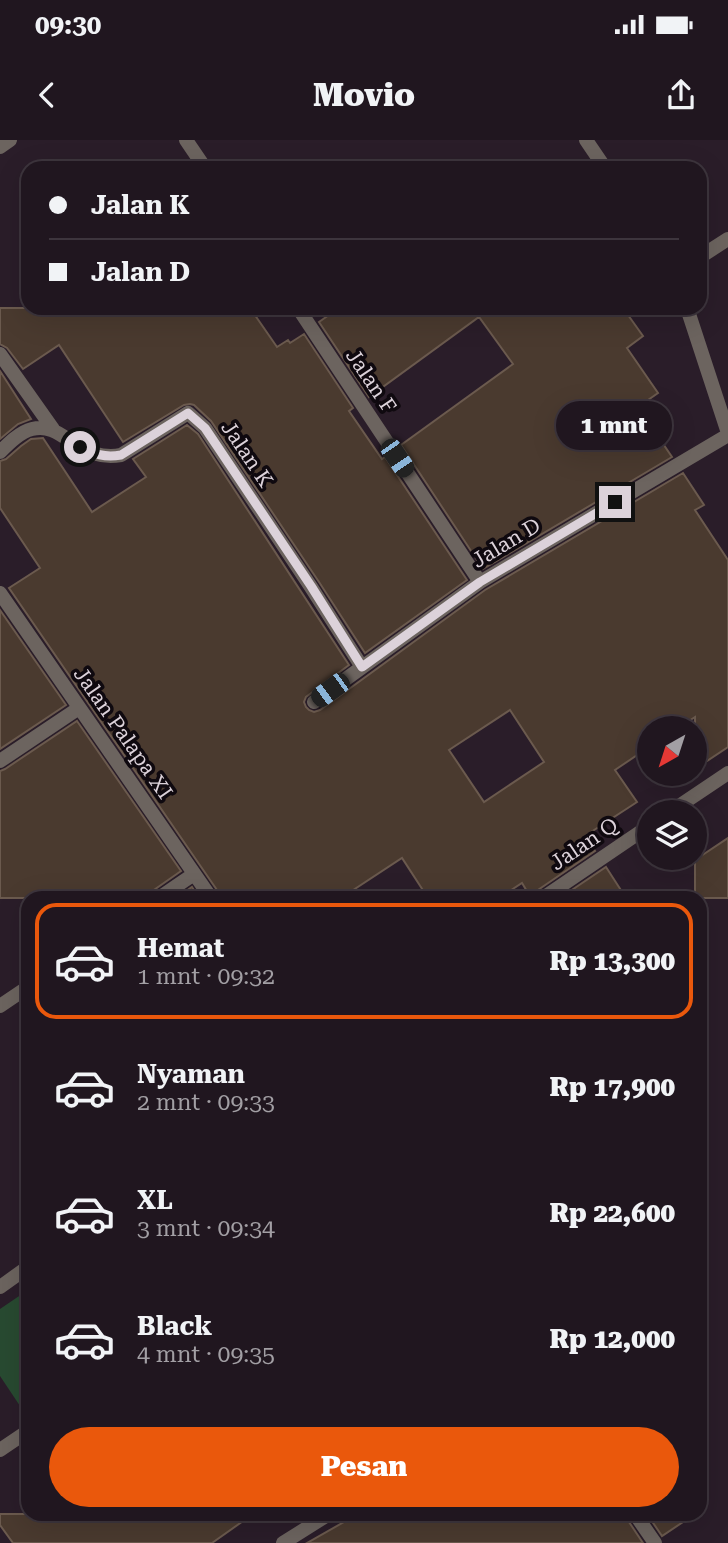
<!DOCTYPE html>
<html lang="id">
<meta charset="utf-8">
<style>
body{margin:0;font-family:"Roboto Serif",serif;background:#2d232c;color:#f1f3f6;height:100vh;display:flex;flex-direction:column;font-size:26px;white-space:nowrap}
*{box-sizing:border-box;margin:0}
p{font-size:23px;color:#a29fa4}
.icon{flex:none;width:38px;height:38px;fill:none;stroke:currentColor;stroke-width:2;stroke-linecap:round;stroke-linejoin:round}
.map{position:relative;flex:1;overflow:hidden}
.sheet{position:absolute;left:21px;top:751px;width:686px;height:630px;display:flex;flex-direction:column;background:#20161f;border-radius:21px;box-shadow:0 7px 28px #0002,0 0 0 2px #3d353d}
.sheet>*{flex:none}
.guide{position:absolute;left:21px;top:21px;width:686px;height:154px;border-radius:21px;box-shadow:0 7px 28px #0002,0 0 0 2px #3d353d;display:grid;align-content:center;height:154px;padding:0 28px;background:#20161f}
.needle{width:46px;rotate:219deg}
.controls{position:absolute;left:637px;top:576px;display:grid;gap:14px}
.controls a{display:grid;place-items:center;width:70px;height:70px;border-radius:50%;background:#20161f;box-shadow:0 7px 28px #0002,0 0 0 2px #3d353d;font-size:35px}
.end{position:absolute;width:32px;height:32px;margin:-16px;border:9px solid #dcd2da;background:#111;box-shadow:0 0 0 4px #111}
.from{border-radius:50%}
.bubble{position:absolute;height:49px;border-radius:24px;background:#20161f;box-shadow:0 7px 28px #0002,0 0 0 2px #3d353d;font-size:23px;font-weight:800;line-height:49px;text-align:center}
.car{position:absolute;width:21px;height:42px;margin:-21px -10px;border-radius:9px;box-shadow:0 0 5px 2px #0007;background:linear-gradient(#222 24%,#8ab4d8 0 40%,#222 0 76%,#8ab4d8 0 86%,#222 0)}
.guide b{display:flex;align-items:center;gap:24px;height:66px;font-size:26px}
.guide b+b{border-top:2px solid #3d353d}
.guide i{width:18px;height:18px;background:#f1f3f6}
ul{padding:12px 0 0;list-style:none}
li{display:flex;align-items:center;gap:21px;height:116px;margin:0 14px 10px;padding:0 14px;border:4px solid transparent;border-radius:21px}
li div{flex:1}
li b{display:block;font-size:26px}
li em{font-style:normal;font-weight:800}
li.on{border-color:#ea580c}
li>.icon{width:63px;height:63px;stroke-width:1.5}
.cta{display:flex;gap:14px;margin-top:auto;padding:14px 28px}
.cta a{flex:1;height:80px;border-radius:42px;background:#ea580c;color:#fff;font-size:28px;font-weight:800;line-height:80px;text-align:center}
.status{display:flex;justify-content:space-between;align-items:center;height:49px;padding:0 35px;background:#20161f;direction:ltr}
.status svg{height:19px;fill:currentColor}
header{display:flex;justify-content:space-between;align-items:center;height:91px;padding:0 28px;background:#20161f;font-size:32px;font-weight:800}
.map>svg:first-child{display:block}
.green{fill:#284a31}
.building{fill:#4a3a2f;stroke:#6b5a4e;stroke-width:2;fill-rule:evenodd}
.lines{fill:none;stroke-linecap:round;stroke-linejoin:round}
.minor{stroke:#6c645f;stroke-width:14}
.route{stroke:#dcd2da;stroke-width:9}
.labels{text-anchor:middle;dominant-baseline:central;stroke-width:7;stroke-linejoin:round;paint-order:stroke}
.street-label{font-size:21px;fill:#dcd2da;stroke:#0f090f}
</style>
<div class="status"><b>09:30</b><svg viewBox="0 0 49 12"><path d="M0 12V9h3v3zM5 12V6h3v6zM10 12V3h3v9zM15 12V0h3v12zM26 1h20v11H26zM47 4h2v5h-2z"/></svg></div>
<header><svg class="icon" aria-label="back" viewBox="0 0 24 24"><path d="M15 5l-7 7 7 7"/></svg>Movio<svg class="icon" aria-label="share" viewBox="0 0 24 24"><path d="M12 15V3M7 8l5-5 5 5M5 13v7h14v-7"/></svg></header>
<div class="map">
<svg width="728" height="1403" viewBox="0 0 728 1403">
<rect width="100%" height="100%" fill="#2a1d29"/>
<path class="green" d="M28 1150V1274L26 1275 0 1236V1169Z"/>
<path class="building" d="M0 168H250L277 207 288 200 290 203 304 194 353 268 349 271 382 319 385 317 467 440 365 513 319 442 211 281 194 265 190 264 184 265 123 302 59 205 23 229 7 208 0 204Z
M339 168H623L643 196 627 208 658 253 638 267 672 317 483 429 401 305 513 224 479 177 369 257 319 182Z
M0 231 31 279 18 284 0 299Z
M187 285 198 294 349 525 306 557 304 562 306 567 309 570 314 572 320 570 485 450 683 333 704 365 695 370 728 420V607L695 629V577L678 588H649V607L615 630 637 662 585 696 595 711 538 750 533 758H531L522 743 499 758H428L402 718 341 758H221L219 753 9 448 40 428 0 368V321L6 319 21 306 31 299 43 298 92 372 146 337 133 319ZM510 570 544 622 484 662 449 610Z
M0 470 66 565 0 609Z
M77 581 181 731 154 750 150 758H0V631L5 629Z
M728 698V758H695V720Z
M606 727 626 758H560Z
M192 747 199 758H176Z
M0 1374H253L212 1403H13L0 1385Z
M358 1374H626L627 1379 643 1403H307Z
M647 1374H695L662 1396Z"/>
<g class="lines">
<path class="minor" d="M186 0 205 28
M586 0 605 28
M0 7 10 0
M700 117 728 99
M298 168 480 442
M687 168 728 293
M0 214 53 289
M0 312C9 303 20 292 32 289 51 284 63 297 78 306 91 314 105 318 121 315L188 273 205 288 311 447 362 527
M0 453 211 758
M314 562 480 442 728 295
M0 621 79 568
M670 672 728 633
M159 758 194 734
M543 758 649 686
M0 866 28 847
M0 1147 28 1127
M0 1310 28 1291
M635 1374 655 1403
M283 1403 329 1374"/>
</g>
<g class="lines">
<path class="route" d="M80 307C95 314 104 318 121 315L188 273 205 288 311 446 362 527 480 442 615 362"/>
</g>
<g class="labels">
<g class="street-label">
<text transform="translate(371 241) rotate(56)">Jalan F</text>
<text transform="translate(247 314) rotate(56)">Jalan K</text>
<text transform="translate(506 403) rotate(-31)">Jalan D</text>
<text transform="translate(123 593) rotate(55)">Jalan Palapa XI</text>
<text transform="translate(584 704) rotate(-34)">Jalan Q</text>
</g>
</g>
</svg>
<div class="controls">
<a><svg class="needle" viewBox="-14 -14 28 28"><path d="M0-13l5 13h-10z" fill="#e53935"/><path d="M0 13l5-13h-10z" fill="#a29fa4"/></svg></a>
<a><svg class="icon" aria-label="layers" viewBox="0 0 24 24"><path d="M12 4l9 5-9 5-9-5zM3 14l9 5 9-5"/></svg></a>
</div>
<i class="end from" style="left:80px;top:307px"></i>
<i class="end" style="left:615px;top:362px"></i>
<div class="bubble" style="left:556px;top:261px;width:116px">1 mnt</div>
<i class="car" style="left:397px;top:318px;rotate:146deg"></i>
<i class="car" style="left:330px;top:550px;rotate:234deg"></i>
<div class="guide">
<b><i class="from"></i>Jalan K</b>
<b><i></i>Jalan D</b>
</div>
<section class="sheet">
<ul>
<li class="on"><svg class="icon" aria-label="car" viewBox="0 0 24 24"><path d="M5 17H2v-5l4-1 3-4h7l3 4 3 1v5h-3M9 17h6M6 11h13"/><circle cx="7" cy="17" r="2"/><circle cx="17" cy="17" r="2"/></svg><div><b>Hemat</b><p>1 mnt · 09:32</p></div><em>Rp 13,300</em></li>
<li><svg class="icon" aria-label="car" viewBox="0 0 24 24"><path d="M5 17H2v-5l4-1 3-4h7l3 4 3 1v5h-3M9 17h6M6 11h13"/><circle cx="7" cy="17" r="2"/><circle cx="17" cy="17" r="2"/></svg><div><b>Nyaman</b><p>2 mnt · 09:33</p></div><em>Rp 17,900</em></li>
<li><svg class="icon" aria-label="car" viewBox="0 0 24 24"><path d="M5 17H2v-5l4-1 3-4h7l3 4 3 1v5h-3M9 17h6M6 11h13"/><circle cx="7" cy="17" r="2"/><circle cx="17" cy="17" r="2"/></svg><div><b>XL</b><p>3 mnt · 09:34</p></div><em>Rp 22,600</em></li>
<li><svg class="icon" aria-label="car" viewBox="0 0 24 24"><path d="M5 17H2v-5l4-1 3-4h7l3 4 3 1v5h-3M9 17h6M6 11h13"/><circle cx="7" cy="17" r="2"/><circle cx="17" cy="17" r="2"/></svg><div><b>Black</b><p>4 mnt · 09:35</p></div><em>Rp 12,000</em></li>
</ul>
<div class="cta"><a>Pesan</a></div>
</section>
</div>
